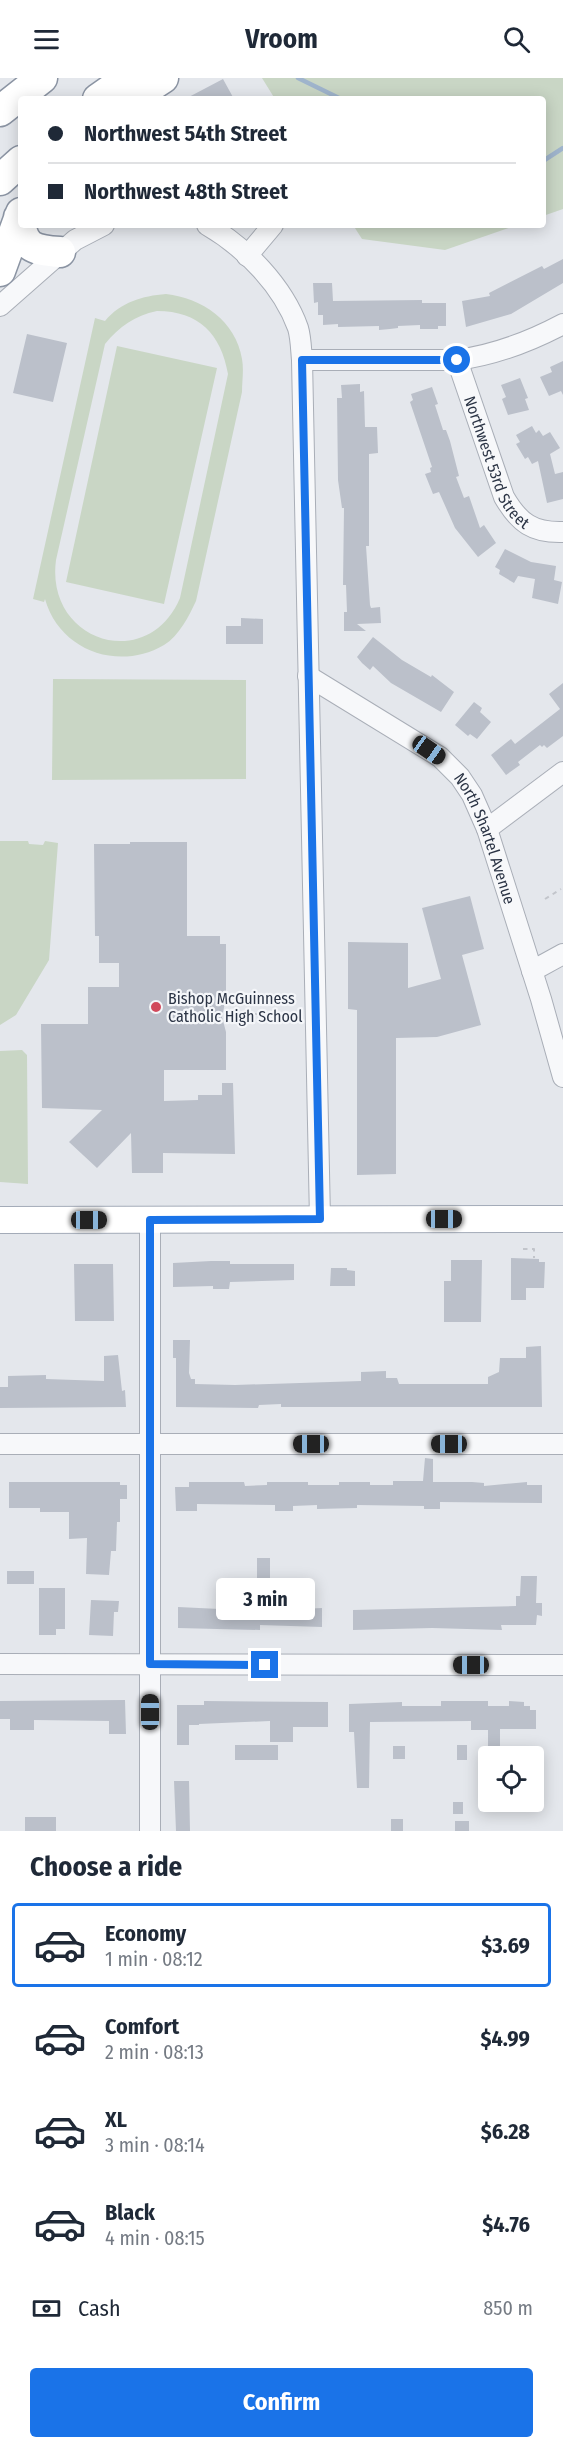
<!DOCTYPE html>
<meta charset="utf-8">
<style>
body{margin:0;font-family:"Fira Sans Condensed",sans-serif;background:#f2f2f3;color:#1f2937;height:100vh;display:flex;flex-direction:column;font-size:22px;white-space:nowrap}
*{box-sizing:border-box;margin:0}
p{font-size:20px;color:#747a83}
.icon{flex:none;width:33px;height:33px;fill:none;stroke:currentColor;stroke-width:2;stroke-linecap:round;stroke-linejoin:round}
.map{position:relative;height:1753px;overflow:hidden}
.details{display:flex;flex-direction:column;background:#fff;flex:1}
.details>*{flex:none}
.hud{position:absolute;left:18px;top:18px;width:528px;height:132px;border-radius:6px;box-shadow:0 3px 15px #0003;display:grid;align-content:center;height:132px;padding:0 30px;background:#fff}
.tools{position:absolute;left:478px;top:1668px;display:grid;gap:12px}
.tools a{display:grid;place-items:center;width:66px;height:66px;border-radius:6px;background:#fff;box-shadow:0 3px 15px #0003;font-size:30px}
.end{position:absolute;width:27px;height:27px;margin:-14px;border:8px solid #1a73e8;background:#fff;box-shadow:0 0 0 3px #fff}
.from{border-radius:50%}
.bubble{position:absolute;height:42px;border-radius:6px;background:#fff;box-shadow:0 3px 15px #0003;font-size:20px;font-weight:700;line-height:42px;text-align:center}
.car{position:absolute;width:18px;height:36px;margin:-18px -9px;border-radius:8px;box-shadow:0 0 4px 2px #0007;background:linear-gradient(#222 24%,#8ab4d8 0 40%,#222 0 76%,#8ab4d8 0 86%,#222 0)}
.hud b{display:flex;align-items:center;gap:21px;height:57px;font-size:22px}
.hud b+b{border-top:2px solid #e0e1e3}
.hud i{width:15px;height:15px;background:#1f2937}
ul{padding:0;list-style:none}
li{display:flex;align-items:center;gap:18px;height:84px;margin:0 12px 9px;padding:0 18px;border:3px solid transparent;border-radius:6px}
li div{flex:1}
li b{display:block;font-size:22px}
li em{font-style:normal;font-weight:700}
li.on{border-color:#1a73e8}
li>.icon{width:54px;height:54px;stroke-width:1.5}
h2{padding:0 30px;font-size:27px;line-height:72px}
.pay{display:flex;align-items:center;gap:15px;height:66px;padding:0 30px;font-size:22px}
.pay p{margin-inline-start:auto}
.primary-button{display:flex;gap:12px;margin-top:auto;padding:12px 30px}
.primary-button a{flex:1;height:69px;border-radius:6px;background:#1a73e8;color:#fff;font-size:24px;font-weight:700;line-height:69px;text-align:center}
header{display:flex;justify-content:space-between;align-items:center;height:78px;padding:0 30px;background:#fff;font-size:27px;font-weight:700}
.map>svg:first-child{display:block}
.green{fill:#c9d6c5;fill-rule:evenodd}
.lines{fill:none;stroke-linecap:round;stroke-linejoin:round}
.stream{stroke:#9fb4cc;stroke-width:4.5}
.building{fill:#bbc0ca}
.minor-casing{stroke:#a9aeb7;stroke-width:22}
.major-casing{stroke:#a3abb8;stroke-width:28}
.highway-casing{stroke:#8b94a3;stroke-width:33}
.path{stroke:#c2c5cb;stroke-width:2;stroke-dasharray:4.5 4.5;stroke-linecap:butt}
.minor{stroke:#f7f8fa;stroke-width:20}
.major{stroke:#fff;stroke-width:26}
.highway{stroke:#fff;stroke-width:30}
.route{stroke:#1a73e8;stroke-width:8}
.poi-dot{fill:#d1495b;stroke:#f4f6f9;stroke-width:2}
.labels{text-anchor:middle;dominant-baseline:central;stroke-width:4.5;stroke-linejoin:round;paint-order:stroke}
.street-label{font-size:16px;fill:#2b3445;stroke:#f4f6f9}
.poi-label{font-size:16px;fill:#2b3445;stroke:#f4f6f9;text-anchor:start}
</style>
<header><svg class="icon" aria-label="menu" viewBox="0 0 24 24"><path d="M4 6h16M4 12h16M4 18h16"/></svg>Vroom<svg class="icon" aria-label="search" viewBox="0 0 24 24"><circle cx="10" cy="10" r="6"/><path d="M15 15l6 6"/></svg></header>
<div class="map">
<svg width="563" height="1753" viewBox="0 0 563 1753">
<rect width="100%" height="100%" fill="#e4e7ec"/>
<path class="green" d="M262 0H563V131L543 138V21H275Z
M353 147H517L445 172 362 161Z
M166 216C202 220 236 243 242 281 244 292 242 303 242 314L196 523C189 538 179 558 164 567 118 594 59 572 45 521L44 524 33 521 95 240 105 243C121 224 142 218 166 216ZM157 233C199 233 221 256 228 296L180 520C148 596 45 564 56 482L105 266C120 248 134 238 157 233Z
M117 268 217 290 164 526 66 504Z
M53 601 246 602V701L52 702Z
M0 763H28L29 766 43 767 45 763 58 765 49 882 16 937 0 947Z
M22 972 27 977 28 1106 0 1104V973Z"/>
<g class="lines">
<path class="stream" d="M298 0 341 21
M543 83 563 70"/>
</g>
<path class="building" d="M223 1 234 21H185Z
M563 181V205L511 236 466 249 462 223 490 218 489 215 542 188 544 191Z
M313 205H332L333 223 422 222V225H446V248H438V251H420V247L398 248V250L390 251 379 252V248L338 249V246L323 247V237H318V224L314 225Z
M27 256 67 265 53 324 13 315Z
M563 283V317L561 313 549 318 540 299 552 294 550 289Z
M520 300 528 320 525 321 529 332 508 337 502 321 506 319 501 307Z
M360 306V314L364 313 365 349H377L378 375 369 376V468H366L370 527 371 530 380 529 381 545 357 546 366 553H344V534H347L346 507H343L344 430H342L338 402 337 320H342L341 307Z
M432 309 438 326 435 327 443 352H446L450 363 459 398 456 399 464 420 469 418 480 450 484 447 496 465 478 479 455 450 439 414 433 416 425 396 431 394 430 390 432 389 410 324 413 322 411 316Z
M532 348 536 355 539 352 543 358 550 354 560 370 550 376 555 396 563 394V421L547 425 538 383 532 386 528 379 525 381 516 366 520 364 516 357Z
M505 471 531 484 556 488 554 502 562 504 558 526 532 520 535 501 518 498 514 505 499 496 500 492 495 489Z
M241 540 263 541V566H226V548H241Z
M373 559 402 582 431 599 432 597 454 614 441 634 391 605 373 588 370 592 362 585 357 579Z
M563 605V658L547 670 544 667 542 669 540 667 518 684 520 687 506 697 491 677 511 661 515 666 560 631 549 616Z
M474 624 482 630 480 634 491 644 477 661 470 656 468 658 455 647Z
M130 764H187V858H220V866H226V920L222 939 226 954V992H164V1023L198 1022V1017H222V1005H233L235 1076 163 1075V1095H132L131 1055 97 1090 69 1064 102 1032 42 1030 41 946H88V909H119V885H99V858H95L94 766H130Z
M470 818 484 871 462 877 481 947 437 959 396 960V1096L357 1097V932L348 931V864L408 865V910L441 901 422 830Z
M511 1180 539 1181V1184H545L544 1210H526V1222H511Z
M451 1182H482L481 1244H444V1203H451Z
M211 1183H230V1186H294V1202L230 1204 229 1211H213V1208L173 1209V1185Z
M74 1186H113L114 1243H75Z
M331 1190H347V1192L355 1193V1208H330Z
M173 1262H190L189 1295 191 1301H195V1306L235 1307 361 1303V1294L386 1293V1300H397L399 1306H488V1299L499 1294 500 1280H526V1269L541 1268 542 1329H281V1326L259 1327 258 1330 176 1329V1280H173Z
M118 1277 122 1313 125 1312 126 1329 0 1330V1309H8V1298L46 1297V1301L104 1303V1278Z
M425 1380 433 1381V1404H472L484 1405V1408L527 1404V1407H542V1425L440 1424V1431H424V1428L357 1427V1430L317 1431V1427L293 1428V1433H275V1427L197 1426V1433H176L175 1409H189V1404H244L245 1408 267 1407V1404H308V1407H339V1404H370V1407H393V1403H423Z
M9 1404H120V1407H127V1421H120V1444H117L116 1473H111L109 1497 86 1496 87 1460 69 1461V1434H40V1430H9Z
M257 1480H270V1509H257Z
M7 1493H34V1506H7Z
M521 1498H537L536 1525H542V1538L537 1537 536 1547H501L502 1552 432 1550 353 1552V1532L516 1528V1518H520Z
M39 1510H65V1551H56V1557H39Z
M91 1522 119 1523 118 1534H114L113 1558 89 1557Z
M178 1529 260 1533 322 1530V1549L260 1547V1552L178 1550Z
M125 1622 126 1656H109V1643L34 1642V1652H10V1641H0V1623Z
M204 1623 328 1624V1649H293V1664H270V1643L199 1646V1647H189V1667H177V1627H204Z
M441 1623H488V1628H509V1623L524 1624V1628H530V1632H536V1651H500V1678H488V1652H471V1643L370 1644 369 1710H357L354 1654H349V1626L402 1624V1628H441Z
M235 1667H278V1682H235Z
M457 1667H467V1682H457Z
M393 1668H405V1681H393Z
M174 1703H189L190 1753H176Z
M453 1724H463V1736H453Z
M25 1739H56V1753H25Z
M391 1741H403V1753H391Z
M455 1743H469V1753H455Z"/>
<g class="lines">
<defs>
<g id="minor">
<path d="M207 147C245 169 283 208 298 250 301 260 301 272 302 282H457C495 277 529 264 563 246"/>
<path d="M247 178 273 147"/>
<path d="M0 228 75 162 104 147"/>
<path d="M302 282 320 1141"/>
<path id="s1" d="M457 282 504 419C519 445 533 455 563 454"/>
<path id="s2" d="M308 598 440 679 460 699 472 717 487 751 541 921 563 999"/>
<path d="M487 751 563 694"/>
<path d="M532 893 563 876"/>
<path d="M150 1141V1753"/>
<path d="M0 1366H563"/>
<path d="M0 1586 563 1587"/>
</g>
<path id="major" d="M0 1142 563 1141"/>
<path id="highway" d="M98 21 128 0
M131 21 163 0
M0 33 42 0
M0 102 21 83
M19 139C23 169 31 172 60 174
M0 193 21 135"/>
</defs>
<use href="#minor" class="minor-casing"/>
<use href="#major" class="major-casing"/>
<use href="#highway" class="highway-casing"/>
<path class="path" d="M545 821 561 811
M228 936H266
M523 1171H534V1180"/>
<use href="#minor" class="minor"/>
<use href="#major" class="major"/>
<use href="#highway" class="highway"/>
</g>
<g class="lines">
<path class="route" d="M265 1587 150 1586V1142L320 1141 302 282H457"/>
</g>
<circle class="poi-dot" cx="156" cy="929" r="6"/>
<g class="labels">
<g class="street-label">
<text stroke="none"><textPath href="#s1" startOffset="110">Northwest 53rd Street</textPath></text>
<text stroke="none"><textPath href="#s2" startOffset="250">North Shartel Avenue</textPath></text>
</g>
<g class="poi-label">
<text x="168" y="920">Bishop McGuinness<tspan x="168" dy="18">Catholic High School</tspan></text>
</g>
</g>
</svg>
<div class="tools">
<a><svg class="icon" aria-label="locate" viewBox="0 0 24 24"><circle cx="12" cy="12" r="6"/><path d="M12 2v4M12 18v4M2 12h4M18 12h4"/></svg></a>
</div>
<i class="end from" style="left:457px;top:282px"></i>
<i class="end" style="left:265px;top:1587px"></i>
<div class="bubble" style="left:216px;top:1500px;width:99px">3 min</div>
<i class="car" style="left:429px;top:672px;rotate:125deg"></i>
<i class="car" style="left:444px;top:1141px;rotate:90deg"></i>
<i class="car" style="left:89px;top:1142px;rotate:90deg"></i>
<i class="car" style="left:311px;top:1366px;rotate:270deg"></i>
<i class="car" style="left:449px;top:1366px;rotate:270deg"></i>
<i class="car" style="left:471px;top:1587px;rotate:270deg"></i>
<i class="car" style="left:150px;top:1634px;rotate:0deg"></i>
<div class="hud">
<b><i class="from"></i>Northwest 54th Street</b>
<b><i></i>Northwest 48th Street</b>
</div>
</div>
<section class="details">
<h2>Choose a ride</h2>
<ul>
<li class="on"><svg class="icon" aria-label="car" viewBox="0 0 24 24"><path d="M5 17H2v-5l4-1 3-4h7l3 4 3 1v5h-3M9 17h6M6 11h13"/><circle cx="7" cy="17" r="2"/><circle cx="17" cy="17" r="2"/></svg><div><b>Economy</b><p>1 min · 08:12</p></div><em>$3.69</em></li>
<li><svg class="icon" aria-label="car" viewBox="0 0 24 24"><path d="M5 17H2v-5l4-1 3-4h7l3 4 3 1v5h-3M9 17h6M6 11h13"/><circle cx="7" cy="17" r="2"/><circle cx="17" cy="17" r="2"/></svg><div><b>Comfort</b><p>2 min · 08:13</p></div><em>$4.99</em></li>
<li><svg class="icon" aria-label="car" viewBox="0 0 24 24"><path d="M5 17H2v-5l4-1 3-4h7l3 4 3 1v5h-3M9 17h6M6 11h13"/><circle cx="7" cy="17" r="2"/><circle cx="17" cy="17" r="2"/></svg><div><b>XL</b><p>3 min · 08:14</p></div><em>$6.28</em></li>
<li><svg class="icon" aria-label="car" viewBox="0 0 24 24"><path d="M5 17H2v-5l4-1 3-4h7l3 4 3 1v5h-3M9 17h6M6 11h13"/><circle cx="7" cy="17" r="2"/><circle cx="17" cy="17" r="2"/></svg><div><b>Black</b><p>4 min · 08:15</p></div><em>$4.76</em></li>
</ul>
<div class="pay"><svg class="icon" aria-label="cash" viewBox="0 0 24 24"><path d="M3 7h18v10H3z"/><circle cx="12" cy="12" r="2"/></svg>Cash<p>850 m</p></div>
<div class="primary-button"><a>Confirm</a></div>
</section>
